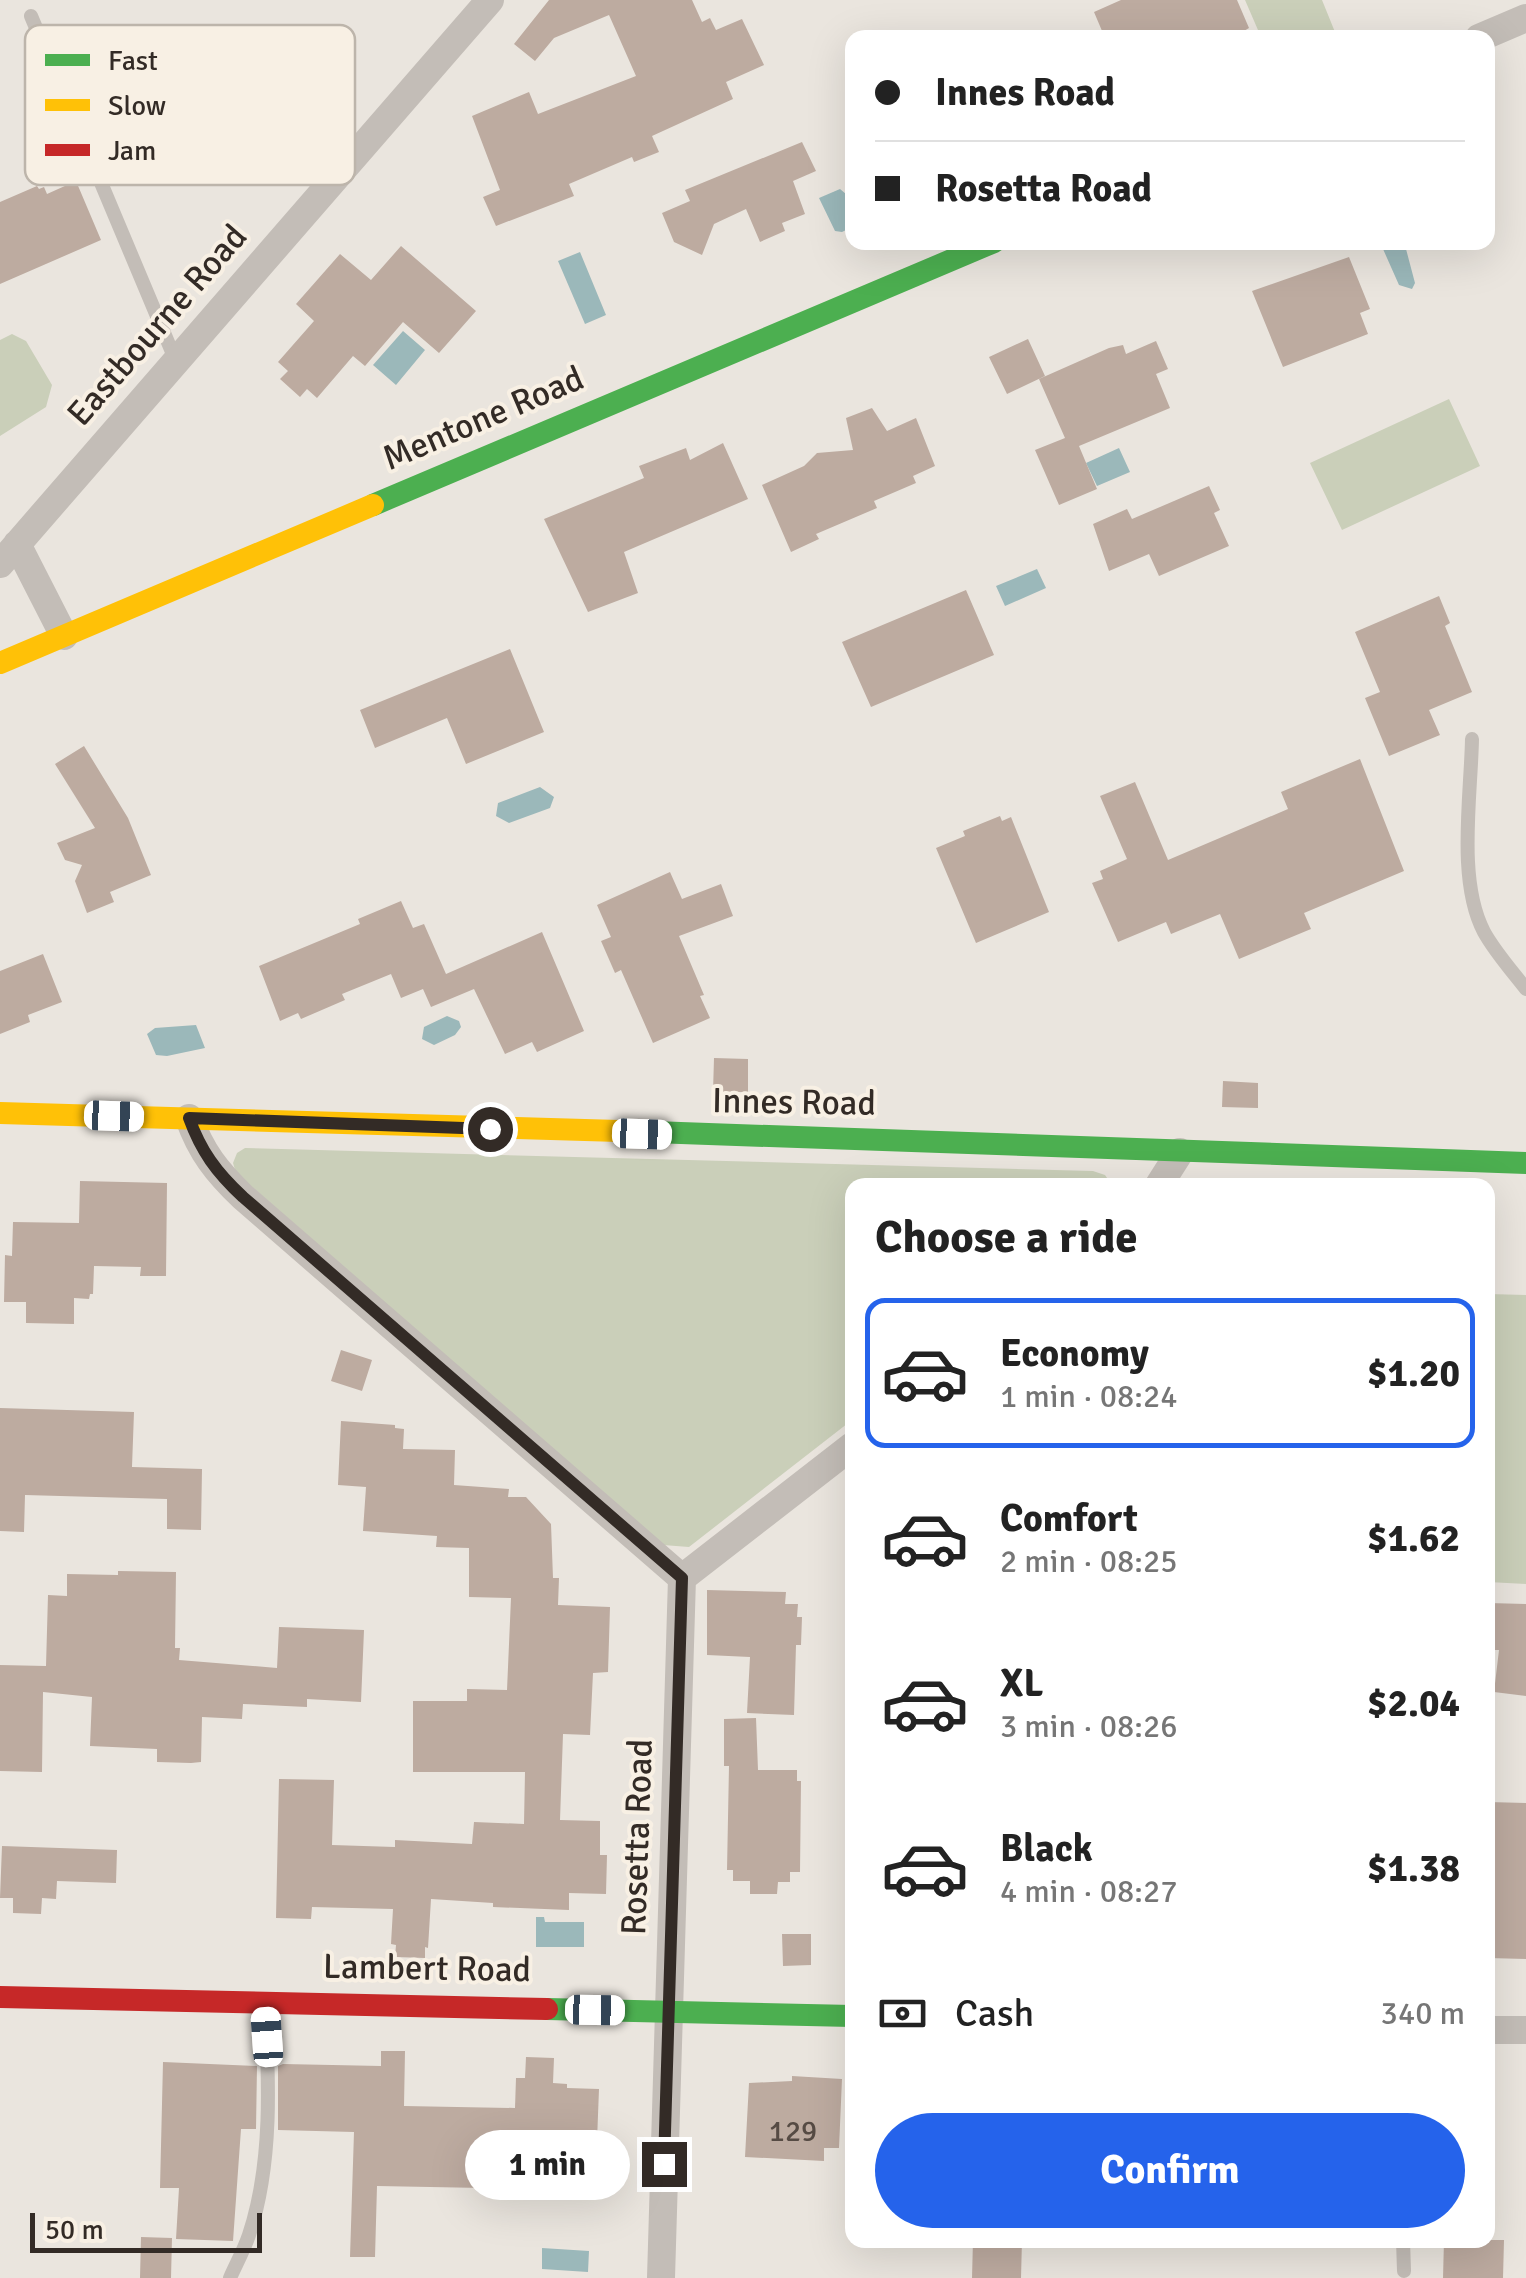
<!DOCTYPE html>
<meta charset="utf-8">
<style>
body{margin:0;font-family:Signika,sans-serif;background:#f6f6f6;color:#222;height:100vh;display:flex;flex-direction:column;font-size:38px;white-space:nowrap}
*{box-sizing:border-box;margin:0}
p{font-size:32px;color:#767676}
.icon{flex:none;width:55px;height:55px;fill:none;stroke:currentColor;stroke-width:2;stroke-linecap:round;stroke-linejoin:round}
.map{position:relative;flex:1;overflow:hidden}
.details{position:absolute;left:845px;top:1178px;width:650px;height:1070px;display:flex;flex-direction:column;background:#fff;border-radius:20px;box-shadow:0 10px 40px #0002}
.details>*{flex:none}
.guide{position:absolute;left:845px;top:30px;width:650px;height:220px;border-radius:20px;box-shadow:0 10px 40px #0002;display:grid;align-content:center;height:220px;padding:0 30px;background:#fff}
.scale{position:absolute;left:30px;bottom:25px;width:232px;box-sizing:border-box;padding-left:10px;border:5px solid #332b26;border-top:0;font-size:28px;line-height:35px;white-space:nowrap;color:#332b26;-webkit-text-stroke:8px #f8f0e4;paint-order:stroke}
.end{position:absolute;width:45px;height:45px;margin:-22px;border:12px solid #332b26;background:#fff;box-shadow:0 0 0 5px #fff}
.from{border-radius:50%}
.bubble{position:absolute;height:70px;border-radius:35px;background:#fff;box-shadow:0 10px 40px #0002;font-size:32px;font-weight:700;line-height:70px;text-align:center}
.car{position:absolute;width:30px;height:60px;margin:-30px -15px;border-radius:12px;box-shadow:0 0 8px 2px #0007;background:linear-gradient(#fff 24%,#345 0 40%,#fff 0 76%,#345 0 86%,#fff 0)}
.guide b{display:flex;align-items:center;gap:35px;height:95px;font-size:38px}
.guide b+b{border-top:2px solid #e0e0e0}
.guide i{width:25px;height:25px;background:#222}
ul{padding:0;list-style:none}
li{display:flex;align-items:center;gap:30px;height:150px;margin:0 20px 15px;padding:0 10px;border:5px solid transparent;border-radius:20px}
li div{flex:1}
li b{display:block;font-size:38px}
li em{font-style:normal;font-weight:700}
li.selected{border-color:#2563eb}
li>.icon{width:90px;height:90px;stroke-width:1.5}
h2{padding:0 30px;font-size:45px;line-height:120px}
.pay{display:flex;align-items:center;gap:25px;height:110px;padding:0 30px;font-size:38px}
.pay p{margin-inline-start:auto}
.button{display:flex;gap:20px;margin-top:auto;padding:20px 30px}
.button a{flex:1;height:115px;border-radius:60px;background:#2563eb;color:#fff;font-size:40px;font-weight:700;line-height:115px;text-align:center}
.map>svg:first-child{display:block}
.green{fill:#cacfb9}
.water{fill:#9bb8ba}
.building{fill:#bdaba0}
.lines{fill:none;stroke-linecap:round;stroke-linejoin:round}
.lane{stroke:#c3bdb7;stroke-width:14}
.street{stroke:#c3bdb7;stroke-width:28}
.fast{stroke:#4caf50;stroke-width:22}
.slow{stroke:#ffc107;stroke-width:22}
.jam{stroke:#c62828;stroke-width:22}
.route{stroke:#332b26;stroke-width:12}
.labels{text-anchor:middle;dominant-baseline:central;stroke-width:8;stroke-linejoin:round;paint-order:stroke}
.number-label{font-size:30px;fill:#564b44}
.street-label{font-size:35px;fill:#332b26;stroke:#f8f0e4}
.key{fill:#f8f0e4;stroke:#bdb5ab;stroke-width:2.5}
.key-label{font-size:28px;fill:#332b26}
</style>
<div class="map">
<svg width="1526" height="2278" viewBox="0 0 1526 2278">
<rect width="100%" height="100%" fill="#eae5de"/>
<path class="green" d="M1245 0H1322L1337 37H1261Z
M12 334 26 341 52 385 46 407 0 436V340Z
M1449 399 1480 466 1342 530 1310 463Z
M245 1148 1093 1171 1105 1175 1112 1185H852V1420L689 1547 663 1545 236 1173 233 1163 237 1153Z
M1488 1294 1526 1295V1584L1488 1582Z"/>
<path class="water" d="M840 189 852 199V227L842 232 835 231 819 198Z
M1399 245 1406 249 1415 283 1412 289 1399 285 1383 249Z
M580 252 606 315 585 324 558 261Z
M403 331 425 350 396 385 373 365Z
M1119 448 1130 472 1097 486 1086 463Z
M1037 569 1046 588 1005 606 996 586Z
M540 787 554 797 550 808 509 823 496 816 498 803Z
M447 1016 459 1021 461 1027 455 1035 434 1045 422 1039 424 1027Z
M196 1025 205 1048 167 1056 156 1055 147 1034 155 1028Z
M536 1917H544L545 1922H584V1947H536Z
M542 2248 589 2251 588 2272 542 2269Z"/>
<path class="building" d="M549 0H692L702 22 710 18 716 30 742 19 764 65 726 82 733 99 652 136 659 152 634 162 632 157 569 184 574 196 496 226 483 197 500 190 472 116 529 92 538 114 636 76 609 15 554 38 535 61 514 44Z
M1121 0H1237L1249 28 1232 38H1105L1094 12Z
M802 142 816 171 793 181 805 214 782 223 785 231 760 242 746 209 714 224 702 255 674 242 662 213 690 201 685 190Z
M76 181 101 240 0 284V202L37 186 39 189 44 187 47 194Z
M401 246 476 311 439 353 403 322 365 366 353 356 317 398 307 389 300 397 280 379 288 371 278 362 314 321 296 304 340 254 371 280Z
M1349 257 1370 309 1360 313 1368 334 1283 367 1252 291Z
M1028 339 1045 376 1007 394 989 357Z
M1156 341 1168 369 1156 374 1170 408 1079 446 1097 489 1059 505 1035 450 1065 438 1039 379 1109 348 1123 345 1126 354Z
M872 408 887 431 916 418 935 466 913 476 916 483 874 501 877 508 816 534 819 539 791 552 762 485 804 466 817 453 853 450 846 418Z
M723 443 748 499 624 552 638 593 588 612 544 519 644 478 639 466 686 448 690 460Z
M1209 486 1220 510 1214 513 1229 546 1159 576 1149 554 1109 571 1093 524 1127 509 1132 519Z
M966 590 994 655 871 707 842 642Z
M1439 596 1450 623 1445 626 1472 692 1429 710 1440 735 1389 756 1365 698 1380 692 1355 632Z
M510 649 544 732 466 764 447 718 375 748 360 710Z
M84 746 128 818 151 875 110 892 114 902 87 913 75 881 82 865 65 860 57 843 95 828 55 764Z
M1360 759 1404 871 1304 913 1311 929 1239 959 1220 914 1171 934 1166 922 1118 942 1092 883 1103 879 1100 871 1127 859 1100 796 1135 782 1168 860 1288 809 1281 792Z
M1000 816 1002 821 1011 817 1049 912 976 943 936 848 965 836 963 831Z
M670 872 682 899 721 884 733 916 679 936 704 995 700 996 710 1018 653 1043 621 970 615 973 601 941 611 937 597 905Z
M401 901 413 928 424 924 446 974 542 932 584 1031 537 1052 532 1042 505 1054 474 989 431 1007 423 989 401 998 391 974 342 994 345 1000 301 1019 298 1013 280 1021 259 966 360 924 358 919Z
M43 954 62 1002 28 1015 30 1022 0 1034V971Z
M714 1058 748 1059V1092H713Z
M1223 1081 1258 1083V1108L1222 1107Z
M80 1181 167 1183 166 1276H140L141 1267 94 1266 93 1294H90L89 1299 74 1298V1324L26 1323V1302H4L5 1255 12 1256 13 1222 79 1223Z
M341 1350 372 1360 362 1391 331 1381Z
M0 1408 134 1412 132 1467 202 1469 201 1530 167 1529V1499L25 1495 24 1532 0 1531Z
M341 1421 395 1425V1428L404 1429 403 1449 455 1450 454 1485 509 1489 508 1497H526L551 1524 553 1578H559L558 1605 610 1607 608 1672 593 1673 590 1735 563 1734 560 1820 600 1821V1855H607L606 1894 569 1893V1910L493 1907V1903L431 1899 428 1948 425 1947V1958L395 1957 396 1945 391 1944 393 1909 312 1907 311 1919 276 1918 279 1779 334 1780 332 1845 395 1847V1840L472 1844 474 1822 524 1824 525 1772H413V1701H467V1689L507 1690 511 1598 469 1597V1548L436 1547 437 1536 363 1531 366 1487 338 1485Z
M118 1571 176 1572 175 1648H180L179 1660 277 1668 279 1627 364 1630 361 1702 307 1699V1707L243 1704 242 1719 202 1717 201 1762 191 1763 157 1762V1749L90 1746 92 1697 43 1692 42 1772 0 1771V1665L46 1666 48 1595 67 1596V1574L118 1575Z
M707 1590 786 1592 785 1604H798L797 1617H802L801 1645H796L794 1715 747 1713 750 1657 707 1655Z
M1488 1603 1526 1604V1696L1494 1692 1499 1650H1488Z
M756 1718 758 1770H797V1781H801L800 1872H790V1882H778L777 1894H750V1881H733V1870H727L729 1766H724V1719Z
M1488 1802 1526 1803V1959L1488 1958Z
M2 1846 117 1850 116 1883 57 1881 56 1899 42 1898 41 1914 13 1913V1898H0Z
M782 1934H811V1965L783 1966Z
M381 2051H405L404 2106 515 2108 516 2078H525L526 2057 554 2058 553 2083 567 2084V2088L599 2089 596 2167H593V2188L483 2183V2188L377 2186 375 2257H350L354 2132 278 2130V2066L283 2064 381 2066Z
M163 2062 257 2066 256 2129H241L233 2241 176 2239 179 2188H160Z
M792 2076 842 2079 839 2148H824V2161L745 2157 749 2083 792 2081Z
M141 2237 172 2238 171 2278H140Z
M973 2240H1022L1021 2278H972Z
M1444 2240H1504L1503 2278H1443Z"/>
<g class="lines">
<path class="lane" d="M31 16 175 359
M1472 739C1471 796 1457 881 1484 932 1495 952 1512 971 1526 989
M1403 2240 1404 2271
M230 2278C236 2264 244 2250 249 2235 273 2163 269 2079 265 2004"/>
<path class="street" d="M1479 38 1526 18
M17 544 64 636
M0 564 490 0
M189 1118C201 1152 217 1172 243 1197L682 1578
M1159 1185 1180 1152
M682 1578 852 1446
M1488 2030H1526
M661 2278 682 1578"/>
<path class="fast" d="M373 505 994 242
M653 1132C944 1140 1235 1154 1526 1163
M547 2009 852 2016"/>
<path class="slow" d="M0 663 373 505
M0 1113 653 1132"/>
<path class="jam" d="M0 1997 547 2009"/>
</g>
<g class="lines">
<path class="route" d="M490 1129 189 1118C201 1151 216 1172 243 1197L682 1578 664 2164"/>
</g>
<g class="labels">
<g class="number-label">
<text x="793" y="2131">129</text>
</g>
<g class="street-label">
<text transform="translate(157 325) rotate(-49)">Eastbourne Road</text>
<text transform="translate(483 418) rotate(-23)">Mentone Road</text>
<text transform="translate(794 1102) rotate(1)">Innes Road</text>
<text transform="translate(637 1837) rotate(-88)">Rosetta Road</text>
<text transform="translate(427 1968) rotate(1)">Lambert Road</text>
</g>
</g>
<rect x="25" y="25" width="330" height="160" rx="15" class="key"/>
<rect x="45" y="54" width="45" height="12" fill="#4caf50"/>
<rect x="45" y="99" width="45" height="12" fill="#ffc107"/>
<rect x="45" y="144" width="45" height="12" fill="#c62828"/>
<g class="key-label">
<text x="108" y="70">Fast</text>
<text x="108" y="115">Slow</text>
<text x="108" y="160">Jam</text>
</g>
</svg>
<div class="scale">50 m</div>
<i class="end from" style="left:490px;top:1129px"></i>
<i class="end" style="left:664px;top:2164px"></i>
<div class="bubble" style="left:465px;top:2130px;width:165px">1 min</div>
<i class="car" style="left:114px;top:1116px;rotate:92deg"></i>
<i class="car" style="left:642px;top:1134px;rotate:92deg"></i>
<i class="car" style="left:595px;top:2010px;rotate:91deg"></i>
<i class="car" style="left:267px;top:2037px;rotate:356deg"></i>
<div class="guide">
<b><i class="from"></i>Innes Road</b>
<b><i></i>Rosetta Road</b>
</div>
<section class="details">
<h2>Choose a ride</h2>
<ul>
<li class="selected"><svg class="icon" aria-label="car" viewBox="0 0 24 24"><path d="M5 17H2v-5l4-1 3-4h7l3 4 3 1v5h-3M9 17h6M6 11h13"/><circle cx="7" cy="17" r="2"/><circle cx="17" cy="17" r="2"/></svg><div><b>Economy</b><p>1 min · 08:24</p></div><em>$1.20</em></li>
<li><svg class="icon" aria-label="car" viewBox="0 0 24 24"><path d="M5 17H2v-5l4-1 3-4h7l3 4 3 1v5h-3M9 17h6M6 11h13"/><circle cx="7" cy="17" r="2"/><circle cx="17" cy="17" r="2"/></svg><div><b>Comfort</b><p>2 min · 08:25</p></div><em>$1.62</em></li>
<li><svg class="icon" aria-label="car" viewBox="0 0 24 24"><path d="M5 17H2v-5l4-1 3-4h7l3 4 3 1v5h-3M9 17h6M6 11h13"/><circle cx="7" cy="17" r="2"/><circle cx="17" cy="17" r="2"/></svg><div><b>XL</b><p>3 min · 08:26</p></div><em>$2.04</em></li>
<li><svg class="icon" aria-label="car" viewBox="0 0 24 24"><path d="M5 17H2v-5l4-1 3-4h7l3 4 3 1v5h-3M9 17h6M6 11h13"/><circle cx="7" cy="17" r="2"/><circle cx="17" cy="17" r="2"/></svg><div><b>Black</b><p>4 min · 08:27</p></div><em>$1.38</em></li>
</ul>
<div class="pay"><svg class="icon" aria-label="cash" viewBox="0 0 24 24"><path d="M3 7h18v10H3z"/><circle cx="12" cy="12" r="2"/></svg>Cash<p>340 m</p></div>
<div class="button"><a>Confirm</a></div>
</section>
</div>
